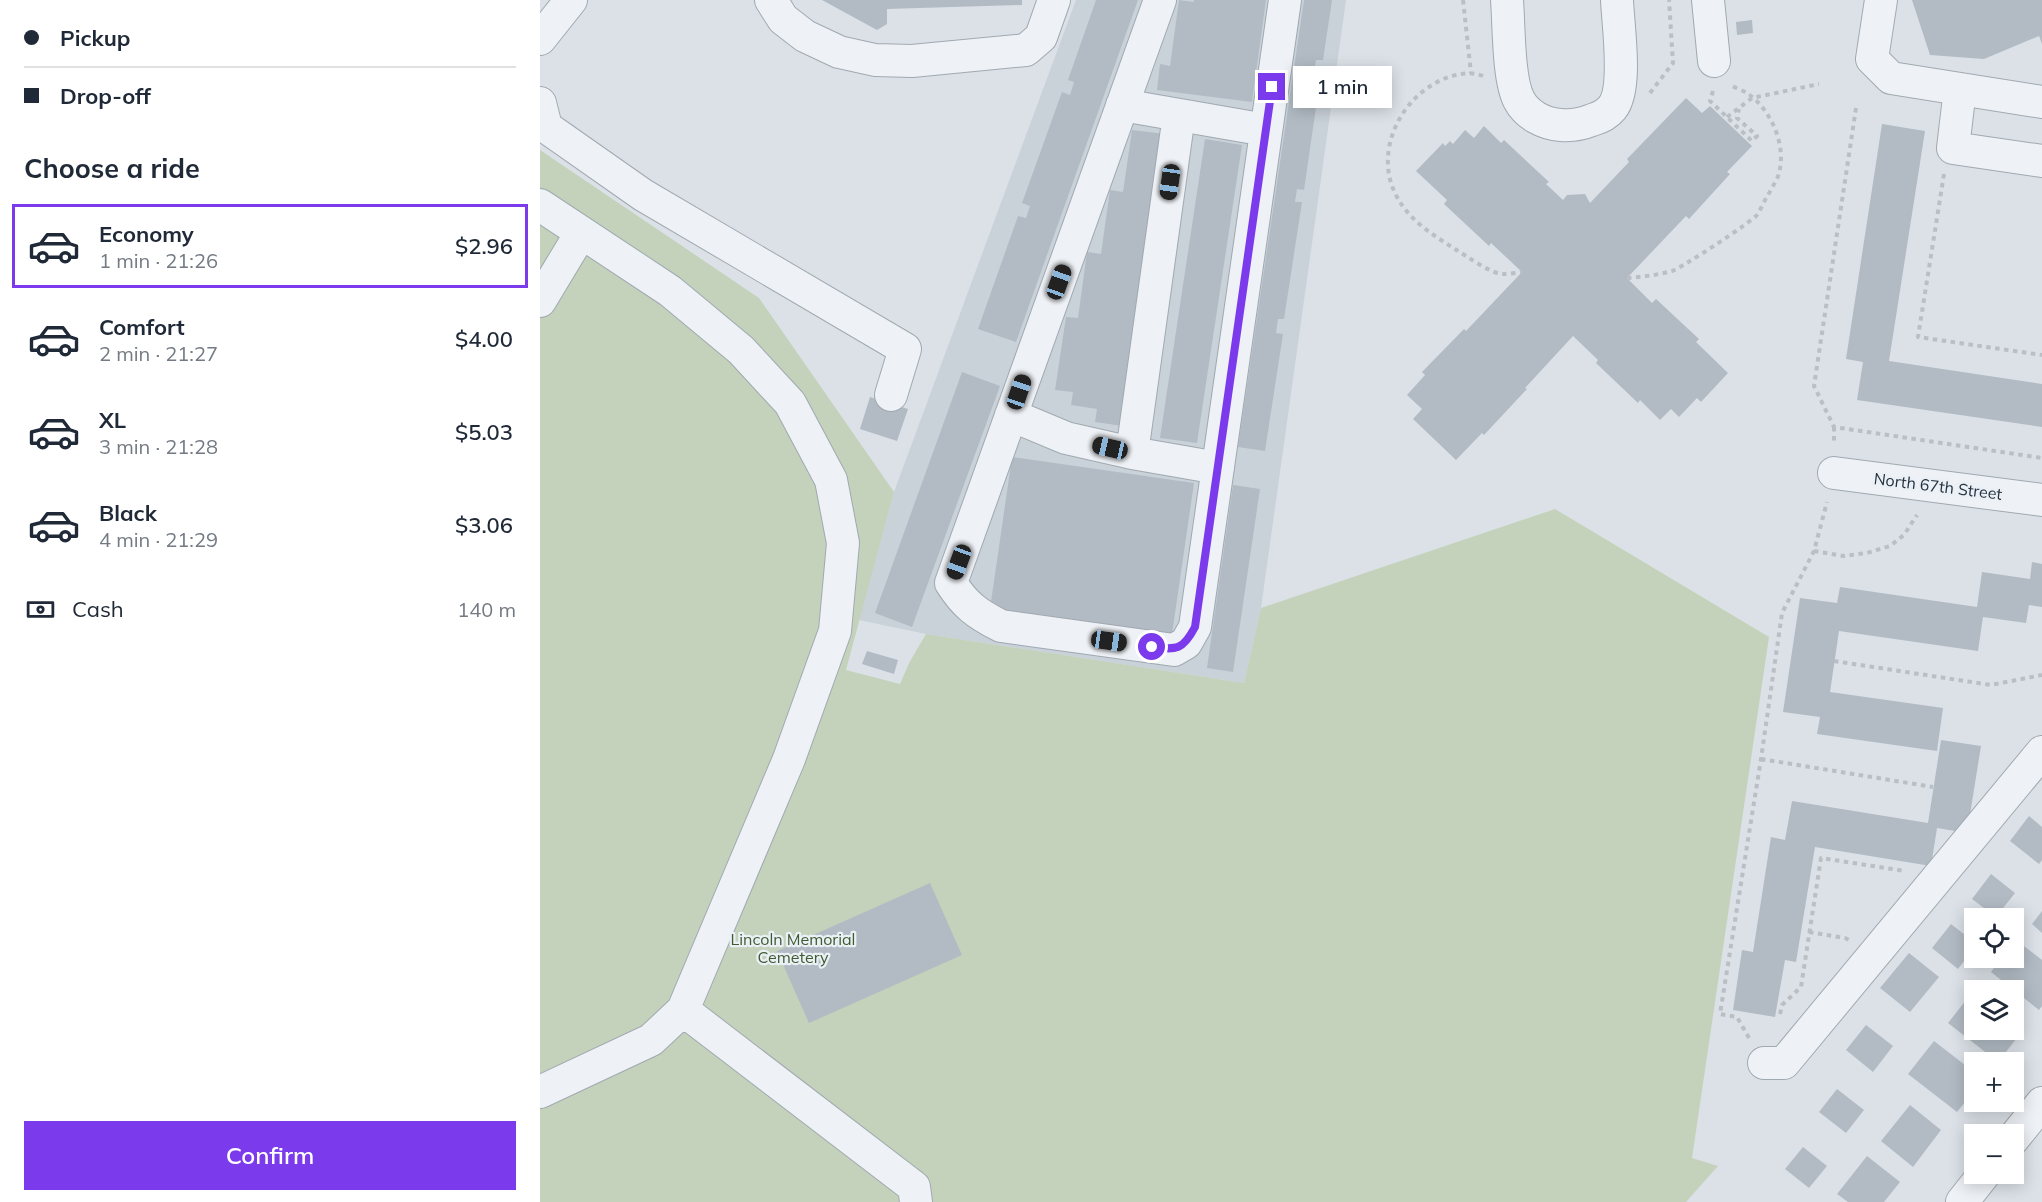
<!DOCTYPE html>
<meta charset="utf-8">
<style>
body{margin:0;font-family:Mulish,sans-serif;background:#f6f6f7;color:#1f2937;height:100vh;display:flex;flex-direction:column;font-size:22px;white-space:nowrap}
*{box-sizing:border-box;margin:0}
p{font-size:20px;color:#747a83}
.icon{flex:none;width:33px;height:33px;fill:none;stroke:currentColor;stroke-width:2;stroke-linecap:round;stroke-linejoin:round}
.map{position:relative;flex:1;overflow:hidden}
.side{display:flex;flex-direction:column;background:#fff;width:540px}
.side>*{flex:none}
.guide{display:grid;align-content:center;height:132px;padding:0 24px;background:#fff}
.fabs{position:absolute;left:1424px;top:908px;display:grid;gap:12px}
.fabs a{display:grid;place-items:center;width:60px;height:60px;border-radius:0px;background:#fff;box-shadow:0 3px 15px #0003;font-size:30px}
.end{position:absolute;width:27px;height:27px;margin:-14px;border:8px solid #7c3aed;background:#fff;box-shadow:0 0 0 3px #fff}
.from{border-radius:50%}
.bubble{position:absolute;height:42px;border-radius:0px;background:#fff;box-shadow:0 3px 15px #0003;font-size:20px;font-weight:600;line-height:42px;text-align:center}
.car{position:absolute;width:18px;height:36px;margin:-18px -9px;border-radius:8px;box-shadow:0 0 4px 2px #0007;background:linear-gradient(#222 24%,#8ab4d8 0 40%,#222 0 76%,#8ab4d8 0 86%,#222 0)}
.guide b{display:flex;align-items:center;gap:21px;height:57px;font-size:22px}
.guide b+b{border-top:2px solid #e0e1e3}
.guide i{width:15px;height:15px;background:#1f2937}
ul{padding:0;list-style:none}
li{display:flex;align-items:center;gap:18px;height:84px;margin:0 12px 9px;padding:0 12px;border:3px solid transparent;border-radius:0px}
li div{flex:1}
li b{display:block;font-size:22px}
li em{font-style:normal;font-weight:600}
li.current{border-color:#7c3aed}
li>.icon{width:54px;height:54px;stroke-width:1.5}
h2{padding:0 24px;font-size:27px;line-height:72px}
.pay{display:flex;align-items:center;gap:15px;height:66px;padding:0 24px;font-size:22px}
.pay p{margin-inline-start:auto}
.button{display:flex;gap:12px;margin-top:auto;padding:12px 24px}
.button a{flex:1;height:69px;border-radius:0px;background:#7c3aed;color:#fff;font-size:24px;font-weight:600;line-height:69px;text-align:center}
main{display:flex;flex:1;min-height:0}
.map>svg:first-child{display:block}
.built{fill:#c9d1d9}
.green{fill:#c4d2bb}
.building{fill:#b2bbc4}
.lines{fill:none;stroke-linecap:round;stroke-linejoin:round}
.minor-casing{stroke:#a0a9b1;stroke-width:34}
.path{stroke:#b9bfc5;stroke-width:4;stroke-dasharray:4.5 4.5;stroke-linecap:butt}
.minor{stroke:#eef1f5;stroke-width:32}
.route{stroke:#7c3aed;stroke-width:8}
.labels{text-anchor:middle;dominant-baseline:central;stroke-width:4.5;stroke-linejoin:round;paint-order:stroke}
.street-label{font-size:16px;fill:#24313e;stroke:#eaf0f5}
.park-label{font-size:16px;fill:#3e5b30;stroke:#eaf0f5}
</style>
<main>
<section class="side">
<div class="guide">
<b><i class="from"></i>Pickup</b>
<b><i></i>Drop-off</b>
</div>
<h2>Choose a ride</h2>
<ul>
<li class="current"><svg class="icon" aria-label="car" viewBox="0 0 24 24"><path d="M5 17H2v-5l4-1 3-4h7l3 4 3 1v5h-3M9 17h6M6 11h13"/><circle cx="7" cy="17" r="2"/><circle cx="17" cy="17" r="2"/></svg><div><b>Economy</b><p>1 min · 21:26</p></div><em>$2.96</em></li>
<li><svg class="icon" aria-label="car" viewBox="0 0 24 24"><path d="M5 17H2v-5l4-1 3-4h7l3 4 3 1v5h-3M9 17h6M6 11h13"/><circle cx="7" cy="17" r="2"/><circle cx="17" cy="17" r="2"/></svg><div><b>Comfort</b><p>2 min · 21:27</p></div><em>$4.00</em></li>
<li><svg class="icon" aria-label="car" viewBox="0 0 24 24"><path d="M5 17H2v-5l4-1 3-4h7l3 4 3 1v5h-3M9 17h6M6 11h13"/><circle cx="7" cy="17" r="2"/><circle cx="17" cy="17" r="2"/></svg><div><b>XL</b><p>3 min · 21:28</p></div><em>$5.03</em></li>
<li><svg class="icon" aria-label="car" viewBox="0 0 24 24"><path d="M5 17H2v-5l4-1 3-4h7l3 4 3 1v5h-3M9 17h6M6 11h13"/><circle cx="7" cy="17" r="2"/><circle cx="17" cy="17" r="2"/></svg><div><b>Black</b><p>4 min · 21:29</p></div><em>$3.06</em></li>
</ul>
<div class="pay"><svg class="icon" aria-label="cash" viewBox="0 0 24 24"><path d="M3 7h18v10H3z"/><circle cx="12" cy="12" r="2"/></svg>Cash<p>140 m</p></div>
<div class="button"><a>Confirm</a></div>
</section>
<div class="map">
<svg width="1502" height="1202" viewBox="0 0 1502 1202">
<rect width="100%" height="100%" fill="#dbe1e7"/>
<path class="built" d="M536 0H806L721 608 704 683 386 634 319 620 354 492Z"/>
<path class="green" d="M0 150 219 298 354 492 306 670 360 684 369 663 386 634 704 683 721 608 1015 509 1229 637 1152 1158 1178 1166 1146 1202H0Z"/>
<path class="building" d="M282 0H482V5L347 9V24L337 30Z
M556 0H598L476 342 438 329 478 216 486 218 490 206 482 203 522 92 530 95 534 82 528 80Z
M639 0 654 2V0H726L712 102 617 90 620 64 630 66Z
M764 0H792L783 60H776L774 72 781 73 764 190 757 189 755 202H762L744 319H738L736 333 743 334 725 451 698 447Z
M1372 0H1502V44L1499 36 1444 59 1390 55Z
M1212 20 1213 33 1197 35 1196 22Z
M1146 98 1162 113 1170 106 1212 146 1187 172 1190 174 1149 219 1146 216 1087 278 1112 303 1116 299 1159 339 1156 342 1188 373 1161 402 1157 398 1139 417 1131 409 1120 420 1100 400 1098 403 1056 363 1058 360 1033 336 985 388 987 389 944 435 942 433 916 460 873 419 882 409 867 395 885 375 882 372 924 329 926 331 982 272 951 243 949 246 904 204 907 200 876 171 903 143 905 146 910 141 913 144 925 130 934 138 944 126 961 143 964 140 1009 182 1006 184 1023 200 1027 195 1045 194 1050 203 1089 162 1087 159Z
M1342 124 1385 131 1349 361 1502 384V427L1317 400 1323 362 1306 359Z
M592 130 625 134 583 426 555 422 557 409 531 405 533 392 515 390 526 317 538 318 547 252 561 254 570 190 583 192Z
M665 139 702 145 657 443 620 438Z
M422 372 460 386 372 627 335 613Z
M330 397 368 409 357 441 320 429Z
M472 457 654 483 632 634 450 609Z
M693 485 720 489 693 672 667 668Z
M1492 562 1502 564V607L1489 605 1486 623 1443 617 1438 651 1299 631 1290 692 1403 708 1397 751 1277 734 1280 717 1243 712 1260 598 1297 603 1300 587 1437 607 1442 572 1490 579Z
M327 651 358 660 354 674 322 664Z
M1401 740 1441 746 1427 833 1397 828 1391 866 1275 847 1256 962 1245 960 1235 1017 1193 1010 1202 950 1213 952 1231 837 1245 840 1252 801 1388 823Z
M1489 816 1502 827V860L1499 864 1470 841Z
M1451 874 1475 893 1456 917 1432 899Z
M390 883 422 955 269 1023 237 951Z
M1502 911V933L1492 924Z
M1411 924 1434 942V948L1418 969 1392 948Z
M1476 940 1502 960V1006L1499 1010 1451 972 1462 957H1473V944Z
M1369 953 1399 977 1370 1012 1340 988Z
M1434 990V1029H1473V1020L1484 1029 1458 1062 1408 1023Z
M1326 1025 1353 1046 1333 1072 1306 1050Z
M1394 1041 1434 1072V1091L1417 1112 1368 1074Z
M1297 1089 1324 1110 1306 1133 1279 1112Z
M1370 1105 1401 1130 1373 1167 1341 1141Z
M1263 1147 1287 1166 1269 1188 1245 1169Z
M1327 1156 1360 1182 1344 1202H1308L1297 1194Z"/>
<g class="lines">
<defs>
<path id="minor" d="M231 0 243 19 265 36 299 52 335 60 372 61 486 50 501 37 514 0
M620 0 411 583C425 605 437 614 461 626L634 650 646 643 655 627 745 0
M967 0C969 25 968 79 979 100 987 115 1004 124 1021 125 1032 126 1042 124 1052 120 1059 118 1067 114 1072 108 1088 89 1078 26 1077 0
M1168 0 1174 61
M1341 0 1332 59 1351 78 1502 102
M0 39 31 0
M1420 89 1413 148 1502 161
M0 103 6 127 103 195 365 349 351 395
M582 105 726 130
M0 205 130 291 201 350 250 403 291 480 303 543 295 631 249 759 143 1010 111 1040 0 1092
M0 301 41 233
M471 415 526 438 592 453 678 468
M592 453 639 115
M1294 473 1502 500
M143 1010 374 1187 376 1202
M1224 1063H1244L1502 752
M1473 1139 1502 1103
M1422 1202 1445 1173"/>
</defs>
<use href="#minor" class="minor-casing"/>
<path class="path" d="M923 0 931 73
M943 76C933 72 923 73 912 76 864 90 831 150 857 197 870 221 893 235 915 249 925 255 953 275 963 274 969 274 976 273 982 272
M1173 91 1170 101 1212 141 1217 136 1197 118 1199 109
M1110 93 1133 63 1129 0
M1316 108 1274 386 1294 427 1502 458
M1187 117 1212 98 1279 84
M1404 174 1378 337 1502 355
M1087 278C1102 277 1117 275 1132 271 1143 267 1210 223 1217 215 1221 209 1224 201 1228 195 1231 190 1234 184 1237 179 1249 149 1232 110 1207 93 1202 90 1195 88 1190 85
M1294 427V444
M1274 551 1303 556 1327 553 1350 546 1364 535 1377 515
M1294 661 1451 685 1502 675
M1221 759 1393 787
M1269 932 1305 938 1309 940
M1240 1014 1242 1005 1261 987 1281 858 1365 871
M1209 1038 1197 1017 1180 1014 1221 759 1242 613 1274 551 1287 502"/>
<use href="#minor" class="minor"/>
</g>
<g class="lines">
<path class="route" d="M612 647C637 650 643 650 655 627L732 87"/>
</g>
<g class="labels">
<g class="street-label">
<text transform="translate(1398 486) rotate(7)">North 67th Street</text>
</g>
<g class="park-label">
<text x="253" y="939">Lincoln Memorial<tspan x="253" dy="18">Cemetery</tspan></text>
</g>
</g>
</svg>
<div class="fabs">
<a><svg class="icon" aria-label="locate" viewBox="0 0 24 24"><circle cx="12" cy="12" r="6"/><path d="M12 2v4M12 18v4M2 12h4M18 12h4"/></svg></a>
<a><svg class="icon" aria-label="layers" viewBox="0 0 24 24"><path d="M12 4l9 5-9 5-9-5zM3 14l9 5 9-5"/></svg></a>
<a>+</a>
<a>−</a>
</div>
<i class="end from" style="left:612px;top:647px"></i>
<i class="end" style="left:732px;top:87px"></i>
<div class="bubble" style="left:753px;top:66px;width:99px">1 min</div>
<i class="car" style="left:630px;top:182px;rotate:188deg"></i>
<i class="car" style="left:519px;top:282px;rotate:20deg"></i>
<i class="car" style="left:479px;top:392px;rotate:19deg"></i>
<i class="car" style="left:570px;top:448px;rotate:283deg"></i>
<i class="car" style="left:419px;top:562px;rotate:200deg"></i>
<i class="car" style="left:569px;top:641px;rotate:98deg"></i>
</div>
</main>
